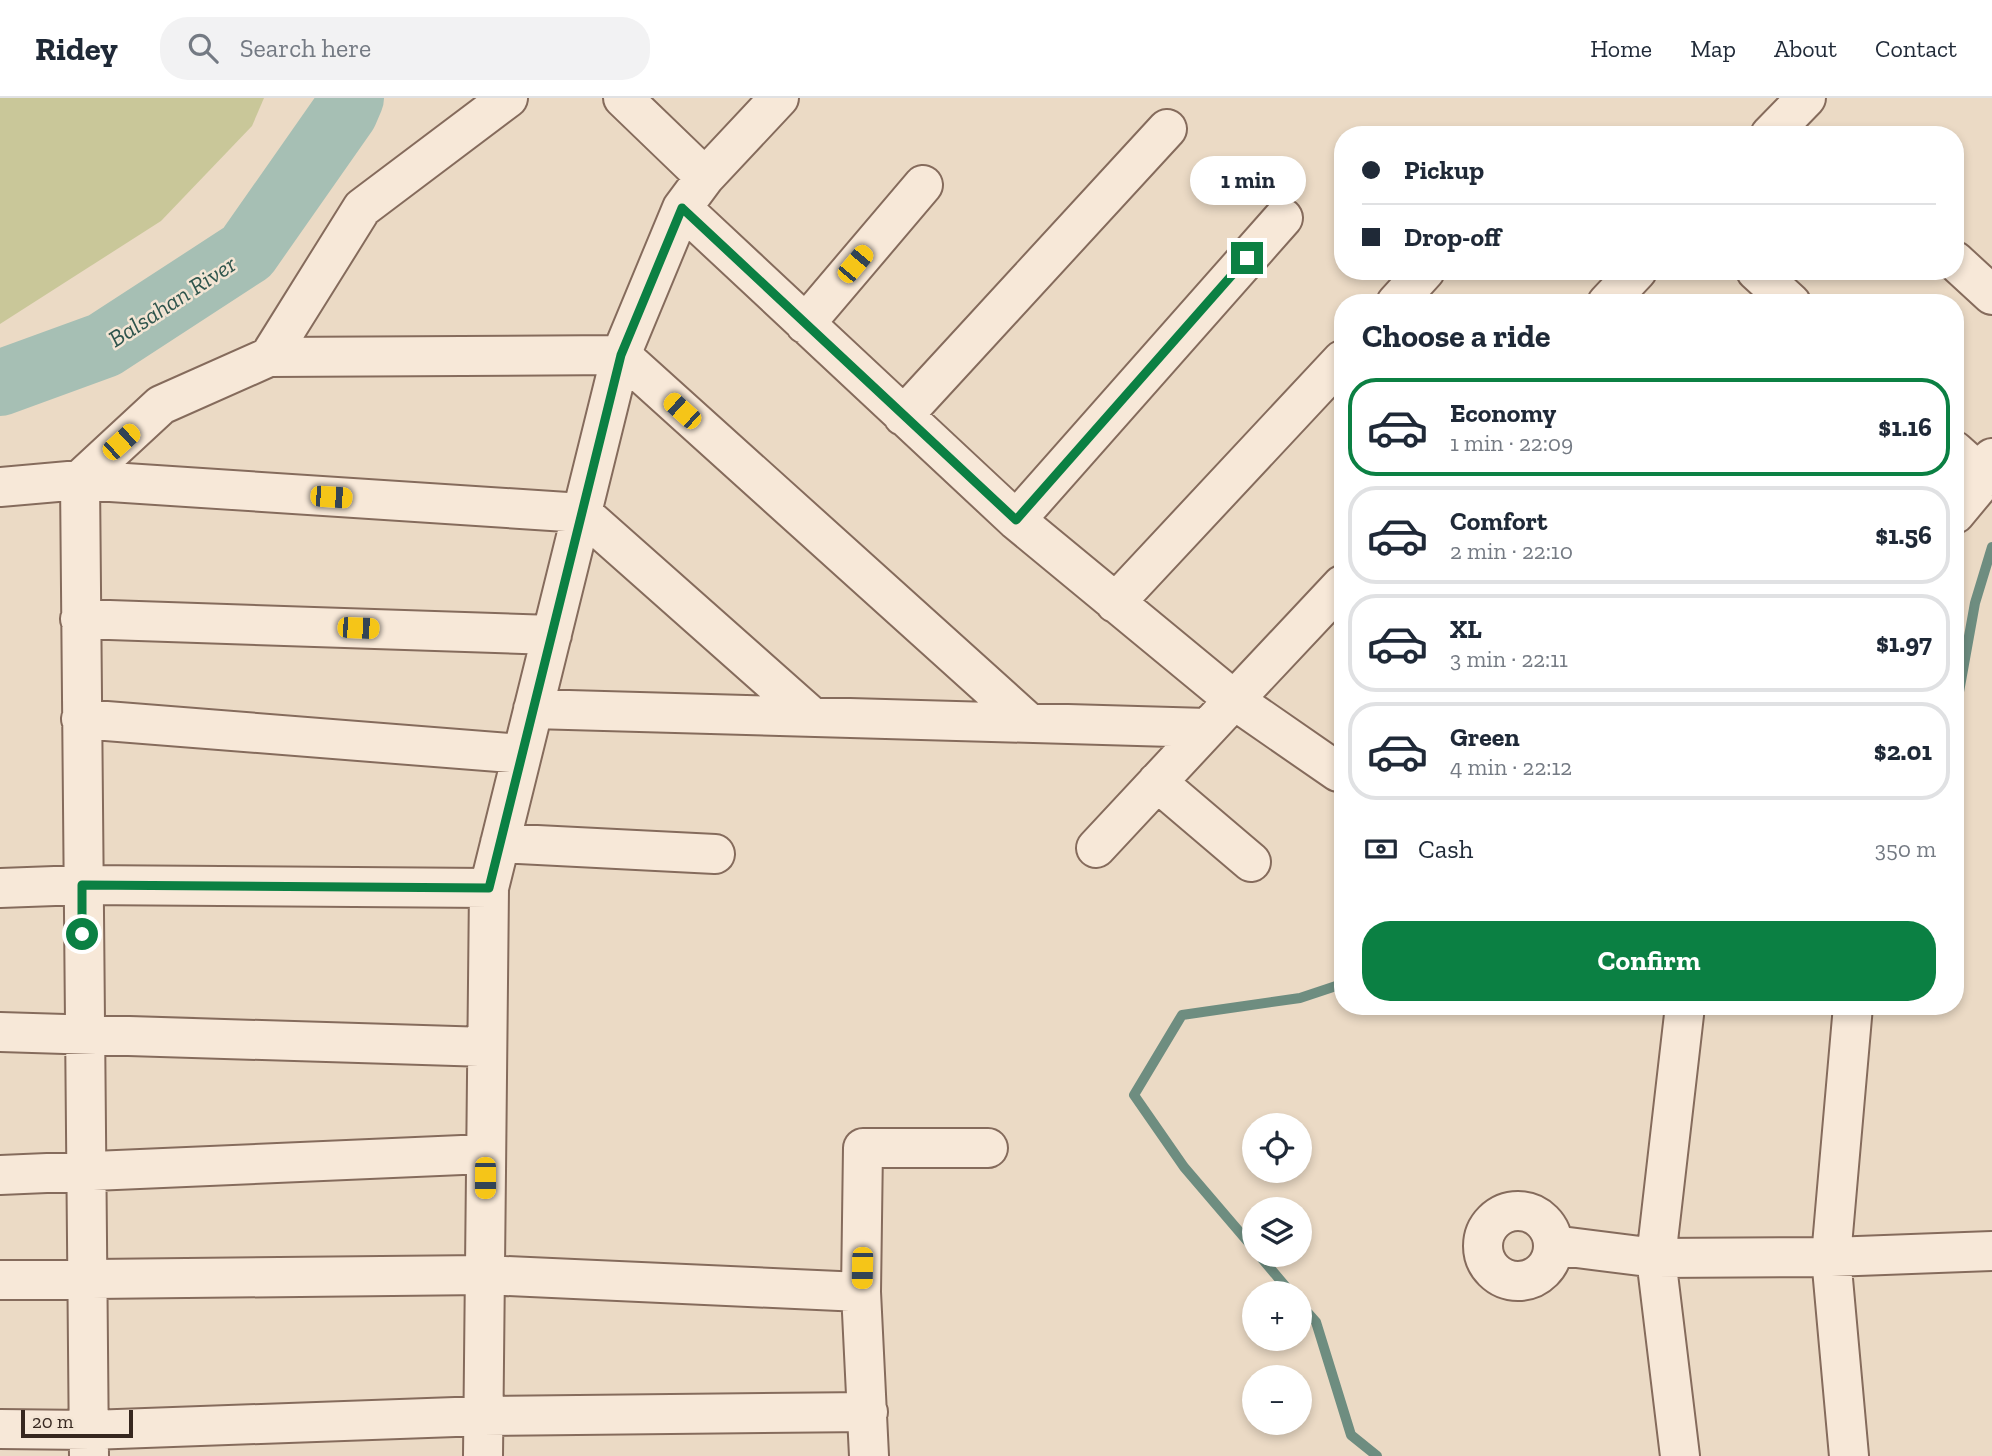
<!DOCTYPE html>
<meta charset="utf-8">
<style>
body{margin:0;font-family:"Zilla Slab",serif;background:#f2f2f3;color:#1f2937;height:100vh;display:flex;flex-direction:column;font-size:26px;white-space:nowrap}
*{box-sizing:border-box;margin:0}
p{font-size:23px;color:#747a83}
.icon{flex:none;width:38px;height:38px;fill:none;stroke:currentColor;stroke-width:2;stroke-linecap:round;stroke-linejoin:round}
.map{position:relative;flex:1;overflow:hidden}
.sheet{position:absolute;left:1334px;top:196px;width:630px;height:721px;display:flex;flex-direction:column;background:#fff;border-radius:28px;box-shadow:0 4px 10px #0003}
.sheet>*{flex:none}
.top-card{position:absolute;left:1334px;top:28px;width:630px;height:154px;border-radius:28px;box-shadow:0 4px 10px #0003;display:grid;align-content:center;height:154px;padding:0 28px;background:#fff}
.controls{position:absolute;left:1242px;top:1015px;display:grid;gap:14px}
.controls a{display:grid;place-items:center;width:70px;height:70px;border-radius:50%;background:#fff;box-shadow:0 4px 10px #0003;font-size:35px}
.scale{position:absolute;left:21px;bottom:18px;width:112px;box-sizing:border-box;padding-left:7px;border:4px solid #36271f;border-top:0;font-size:19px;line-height:24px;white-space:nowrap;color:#36271f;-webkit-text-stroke:5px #f3e5d4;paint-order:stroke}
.end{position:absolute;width:32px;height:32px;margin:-16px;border:9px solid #0b8043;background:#fff;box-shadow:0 0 0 4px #fff}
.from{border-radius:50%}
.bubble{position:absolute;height:49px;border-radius:24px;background:#fff;box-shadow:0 4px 10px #0003;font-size:23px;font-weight:700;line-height:49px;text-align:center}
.car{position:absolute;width:21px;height:42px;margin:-21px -10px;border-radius:9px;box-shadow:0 0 5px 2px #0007;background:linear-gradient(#f5c518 24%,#345 0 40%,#f5c518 0 76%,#345 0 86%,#f5c518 0)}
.top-card b{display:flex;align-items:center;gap:24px;height:66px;font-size:26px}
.top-card b+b{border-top:2px solid #e0e1e3}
.top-card i{width:18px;height:18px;background:#1f2937}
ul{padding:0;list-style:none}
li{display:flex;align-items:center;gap:21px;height:98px;margin:0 14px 10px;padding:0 14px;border:4px solid #e0e1e3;border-radius:28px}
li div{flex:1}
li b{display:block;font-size:26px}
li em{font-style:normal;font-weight:700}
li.selected{border-color:#0b8043}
li>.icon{width:63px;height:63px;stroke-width:1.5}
h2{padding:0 28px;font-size:32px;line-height:84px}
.pay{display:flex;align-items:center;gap:18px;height:77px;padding:0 28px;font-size:26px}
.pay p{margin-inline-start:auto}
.button{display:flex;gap:14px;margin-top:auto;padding:14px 28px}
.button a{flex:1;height:80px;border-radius:28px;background:#0b8043;color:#fff;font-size:28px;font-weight:700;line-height:80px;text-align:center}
header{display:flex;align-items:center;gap:42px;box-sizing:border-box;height:98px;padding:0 35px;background:#fff;border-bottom:2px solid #e0e1e3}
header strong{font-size:33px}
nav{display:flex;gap:38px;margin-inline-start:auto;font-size:24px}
.search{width:490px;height:63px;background:#f2f2f3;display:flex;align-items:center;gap:18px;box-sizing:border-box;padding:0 24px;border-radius:28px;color:#747a83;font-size:26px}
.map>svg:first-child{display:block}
.green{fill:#c9c799}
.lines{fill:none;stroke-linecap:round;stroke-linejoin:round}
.stream{stroke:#6e8d80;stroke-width:10}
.river{stroke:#a6bfb4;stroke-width:66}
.minor-casing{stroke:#856b5c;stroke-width:42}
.minor{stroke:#f7e8d8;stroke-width:38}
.route{stroke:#0b8043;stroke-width:9}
.labels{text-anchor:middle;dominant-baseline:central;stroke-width:5;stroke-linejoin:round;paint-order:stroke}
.water-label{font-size:24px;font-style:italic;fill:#2f554d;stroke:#f3e5d4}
</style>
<header>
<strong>Ridey</strong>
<div class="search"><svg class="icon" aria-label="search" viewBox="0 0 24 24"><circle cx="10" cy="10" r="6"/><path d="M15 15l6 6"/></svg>Search here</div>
<nav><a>Home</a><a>Map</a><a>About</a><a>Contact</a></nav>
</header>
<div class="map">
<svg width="1992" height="1358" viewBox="0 0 1992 1358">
<rect width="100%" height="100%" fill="#ebdac5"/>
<path class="green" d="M0 0H264L252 28 161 123 0 226Z"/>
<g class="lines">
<path class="stream" d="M1955 616 1975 505 1992 449
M1255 1152 1184 1069 1134 997 1182 917 1300 900 1342 886
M1259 1157 1291 1195
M1300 1206 1316 1224 1351 1337 1377 1358"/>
<path class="river" d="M0 285 104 247 247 154 345 14 351 0"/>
<defs>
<path id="minor" d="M623 0 705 79
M1770 37 1806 0
M682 110 1016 422 1234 602 1342 487
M1955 163 1992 197
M1756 173 1791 205
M1396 205 1425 173
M1607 205 1637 173
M805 226 923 87
M269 259 362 110 508 0
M903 318 1167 31
M1955 353 1985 380
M0 389 80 382 161 307 269 259 621 257 1029 625
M1955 416 1985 380 1992 360
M1016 422 1283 120
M1115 505 1342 262
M80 521 552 537
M533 611 1207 630
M81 621 522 656
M1157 684 1251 764
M500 745 715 756
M1096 750 1234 602 1338 674 1342 673
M0 790 82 787 489 790
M0 934 487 949
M0 1077 485 1056
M1483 1148a35 35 0 1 1 70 0a35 35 0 1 1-70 0Z
M1553 1147 1656 1160 1831 1159 1992 1153
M0 1182 484 1177 861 1194
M0 1331 90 1332 483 1318 868 1314
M89 1358 80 382 582 415 812 619
M483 1358 489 790 621 257 682 110 705 79 779 0
M869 1358 861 1194 863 1050H988
M1680 1358 1656 1160 1685 908
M1849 1358 1831 1159 1853 908"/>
</defs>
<use href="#minor" class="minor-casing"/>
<use href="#minor" class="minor"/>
</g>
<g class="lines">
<path class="route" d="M82 836V787L489 790 621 257 682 110 1016 422 1247 160"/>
</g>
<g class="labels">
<g class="water-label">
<text transform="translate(172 203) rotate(-33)">Balsahan River</text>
</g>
</g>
</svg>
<div class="controls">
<a><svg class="icon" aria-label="locate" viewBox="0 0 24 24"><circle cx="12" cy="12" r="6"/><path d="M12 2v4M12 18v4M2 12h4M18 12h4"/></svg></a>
<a><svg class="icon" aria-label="layers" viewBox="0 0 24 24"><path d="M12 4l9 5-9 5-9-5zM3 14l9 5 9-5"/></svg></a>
<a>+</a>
<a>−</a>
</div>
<div class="scale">20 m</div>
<i class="end from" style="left:82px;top:836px"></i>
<i class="end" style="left:1247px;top:160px"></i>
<div class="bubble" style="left:1190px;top:58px;width:116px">1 min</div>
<i class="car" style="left:855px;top:166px;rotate:40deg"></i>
<i class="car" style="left:682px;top:313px;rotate:312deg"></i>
<i class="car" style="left:121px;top:344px;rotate:48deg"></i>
<i class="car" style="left:331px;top:399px;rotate:94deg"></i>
<i class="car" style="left:358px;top:530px;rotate:92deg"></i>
<i class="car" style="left:485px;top:1080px;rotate:180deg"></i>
<i class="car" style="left:862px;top:1170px;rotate:181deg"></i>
<div class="top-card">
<b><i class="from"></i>Pickup</b>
<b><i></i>Drop-off</b>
</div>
<section class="sheet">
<h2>Choose a ride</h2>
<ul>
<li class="selected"><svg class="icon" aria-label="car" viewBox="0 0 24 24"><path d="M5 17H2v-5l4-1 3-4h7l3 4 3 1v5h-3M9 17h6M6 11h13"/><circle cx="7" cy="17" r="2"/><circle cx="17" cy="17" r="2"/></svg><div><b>Economy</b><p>1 min · 22:09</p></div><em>$1.16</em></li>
<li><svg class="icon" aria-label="car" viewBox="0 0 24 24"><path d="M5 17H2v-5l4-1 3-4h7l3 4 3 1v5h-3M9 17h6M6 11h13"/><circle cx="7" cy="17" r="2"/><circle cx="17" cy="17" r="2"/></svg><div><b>Comfort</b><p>2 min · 22:10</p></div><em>$1.56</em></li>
<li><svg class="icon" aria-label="car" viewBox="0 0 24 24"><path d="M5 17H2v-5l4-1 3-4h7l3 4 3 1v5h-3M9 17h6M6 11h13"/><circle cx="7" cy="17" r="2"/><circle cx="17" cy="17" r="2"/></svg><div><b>XL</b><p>3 min · 22:11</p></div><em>$1.97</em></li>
<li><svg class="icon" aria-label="car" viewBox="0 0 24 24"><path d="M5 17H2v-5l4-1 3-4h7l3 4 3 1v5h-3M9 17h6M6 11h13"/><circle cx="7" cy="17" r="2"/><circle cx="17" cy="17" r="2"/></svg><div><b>Green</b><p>4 min · 22:12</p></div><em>$2.01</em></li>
</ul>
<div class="pay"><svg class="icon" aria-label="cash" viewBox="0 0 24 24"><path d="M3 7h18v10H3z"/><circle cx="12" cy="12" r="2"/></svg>Cash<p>350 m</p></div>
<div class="button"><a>Confirm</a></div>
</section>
</div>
